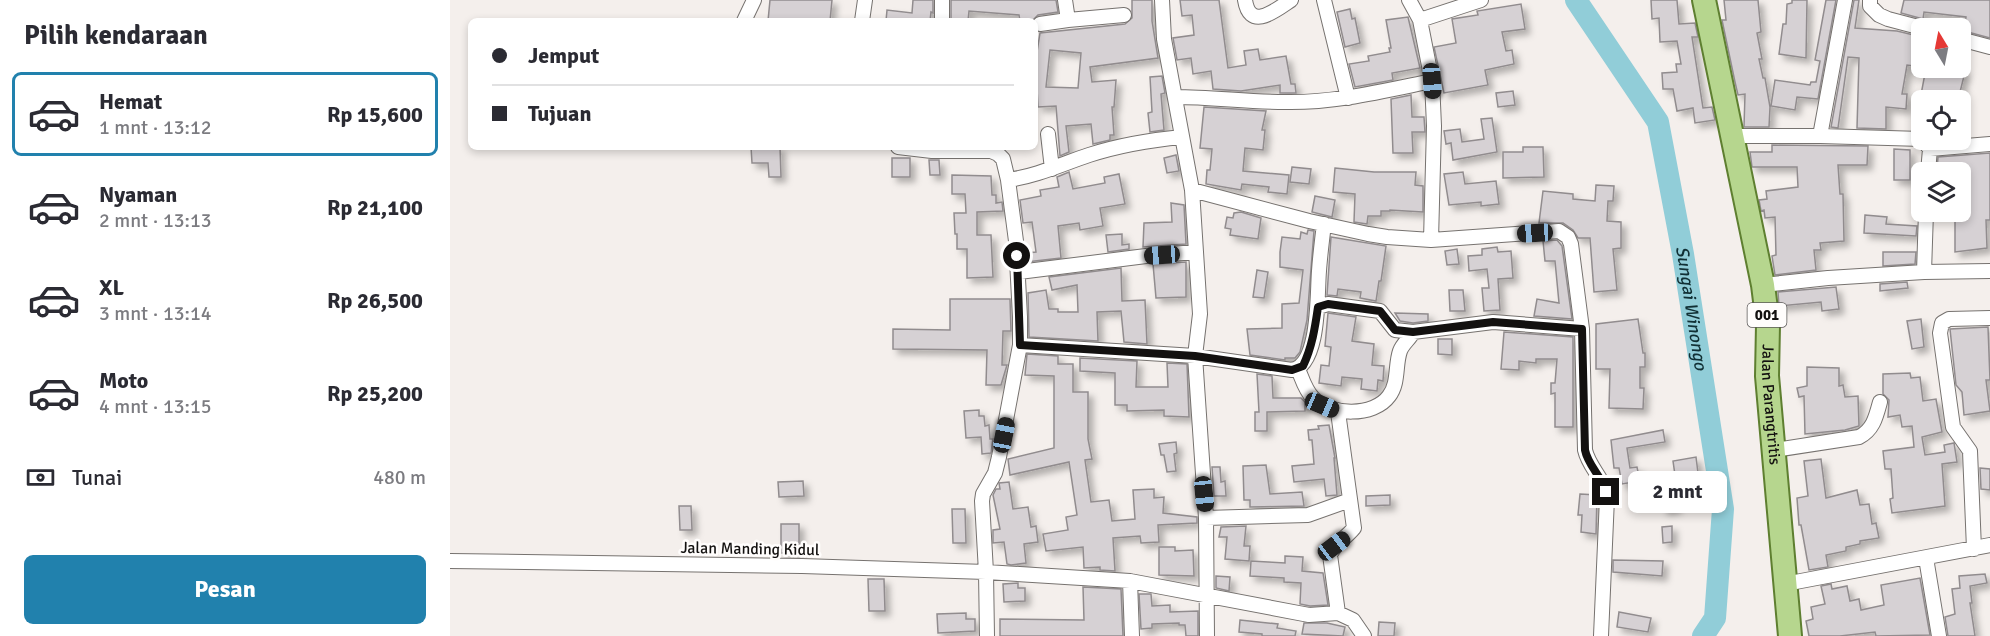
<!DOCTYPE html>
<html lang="id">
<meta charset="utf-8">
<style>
body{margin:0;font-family:Signika,sans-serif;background:#f2f2f3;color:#2b2b33;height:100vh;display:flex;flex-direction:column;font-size:22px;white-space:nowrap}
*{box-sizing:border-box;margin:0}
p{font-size:20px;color:#7c7c81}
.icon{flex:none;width:33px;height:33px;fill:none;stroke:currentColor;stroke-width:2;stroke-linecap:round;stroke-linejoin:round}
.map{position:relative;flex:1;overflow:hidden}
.panel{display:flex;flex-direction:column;background:#fff;width:450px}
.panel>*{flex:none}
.banner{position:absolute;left:18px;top:18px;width:570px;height:132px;border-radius:9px;box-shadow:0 3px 9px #0003;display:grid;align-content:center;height:132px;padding:0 24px;background:#fff}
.needle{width:39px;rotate:350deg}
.controls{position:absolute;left:1461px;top:18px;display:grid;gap:12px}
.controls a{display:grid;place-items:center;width:60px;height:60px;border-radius:9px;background:#fff;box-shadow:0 3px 9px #0003;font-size:30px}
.end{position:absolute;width:27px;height:27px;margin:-14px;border:8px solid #131110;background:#fff;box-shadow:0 0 0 3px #fff}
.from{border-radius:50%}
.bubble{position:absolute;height:42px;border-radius:9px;background:#fff;box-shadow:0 3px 9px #0003;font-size:20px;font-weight:700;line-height:42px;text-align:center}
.car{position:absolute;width:18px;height:36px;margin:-18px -9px;border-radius:8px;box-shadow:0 0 4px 2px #0007;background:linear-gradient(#222 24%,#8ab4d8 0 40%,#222 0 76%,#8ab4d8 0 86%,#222 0)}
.banner b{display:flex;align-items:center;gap:21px;height:57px;font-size:22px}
.banner b+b{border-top:2px solid #e1e1e2}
.banner i{width:15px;height:15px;background:#2b2b33}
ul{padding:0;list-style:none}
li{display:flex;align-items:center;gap:18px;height:84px;margin:0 12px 9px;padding:0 12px;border:3px solid transparent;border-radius:9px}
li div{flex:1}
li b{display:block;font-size:22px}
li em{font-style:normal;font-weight:700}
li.current{border-color:#2181ad}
li>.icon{width:54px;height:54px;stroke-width:1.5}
h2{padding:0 24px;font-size:27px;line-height:72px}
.pay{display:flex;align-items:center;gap:15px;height:66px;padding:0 24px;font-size:22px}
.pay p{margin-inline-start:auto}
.action{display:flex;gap:12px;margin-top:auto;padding:12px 24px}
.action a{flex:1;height:69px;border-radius:9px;background:#2181ad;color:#fff;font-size:24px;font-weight:700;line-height:69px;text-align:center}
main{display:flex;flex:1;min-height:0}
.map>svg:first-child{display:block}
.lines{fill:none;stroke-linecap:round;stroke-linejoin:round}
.river{stroke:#91cdd8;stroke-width:22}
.building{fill:#d6d1d4;stroke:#918c8e;stroke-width:1.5;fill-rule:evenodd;filter:url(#shadow)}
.minor-casing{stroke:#76726f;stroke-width:16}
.primary-casing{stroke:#5e7f30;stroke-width:26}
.minor{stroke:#fff;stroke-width:14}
.primary{stroke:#b6d68e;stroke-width:22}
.route{stroke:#131110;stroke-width:8}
.labels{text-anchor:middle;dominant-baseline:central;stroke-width:5;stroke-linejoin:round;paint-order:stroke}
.shield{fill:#fffdfc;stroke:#5a5857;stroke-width:1.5}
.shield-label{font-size:15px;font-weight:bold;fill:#131110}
.street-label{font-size:16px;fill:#131110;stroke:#fffdfc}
.water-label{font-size:18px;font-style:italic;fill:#113035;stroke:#fffdfc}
</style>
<main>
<section class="panel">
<h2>Pilih kendaraan</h2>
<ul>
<li class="current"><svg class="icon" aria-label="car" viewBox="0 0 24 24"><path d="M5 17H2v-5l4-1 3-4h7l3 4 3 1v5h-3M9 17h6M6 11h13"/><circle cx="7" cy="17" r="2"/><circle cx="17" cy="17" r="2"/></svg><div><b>Hemat</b><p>1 mnt · 13:12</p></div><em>Rp 15,600</em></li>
<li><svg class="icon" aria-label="car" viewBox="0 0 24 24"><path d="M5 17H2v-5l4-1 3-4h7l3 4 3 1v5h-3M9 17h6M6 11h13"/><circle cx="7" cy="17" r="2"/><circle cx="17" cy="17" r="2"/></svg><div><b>Nyaman</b><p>2 mnt · 13:13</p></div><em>Rp 21,100</em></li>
<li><svg class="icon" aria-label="car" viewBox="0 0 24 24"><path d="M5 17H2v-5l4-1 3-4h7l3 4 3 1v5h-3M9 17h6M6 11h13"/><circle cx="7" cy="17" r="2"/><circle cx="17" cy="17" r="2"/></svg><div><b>XL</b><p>3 mnt · 13:14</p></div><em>Rp 26,500</em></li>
<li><svg class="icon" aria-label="car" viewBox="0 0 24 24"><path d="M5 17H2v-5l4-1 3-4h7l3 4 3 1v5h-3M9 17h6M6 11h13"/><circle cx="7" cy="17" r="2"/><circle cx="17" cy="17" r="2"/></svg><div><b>Moto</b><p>4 mnt · 13:15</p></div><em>Rp 25,200</em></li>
</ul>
<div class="pay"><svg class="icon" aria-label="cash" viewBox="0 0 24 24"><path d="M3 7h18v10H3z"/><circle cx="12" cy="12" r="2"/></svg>Tunai<p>480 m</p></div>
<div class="action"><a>Pesan</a></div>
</section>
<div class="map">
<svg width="1540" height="636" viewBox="0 0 1540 636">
<defs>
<filter id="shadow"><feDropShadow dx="5" dy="5" stdDeviation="3" flood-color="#0004"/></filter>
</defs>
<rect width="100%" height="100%" fill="#f4efec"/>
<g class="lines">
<path class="river" id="s1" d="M1126 0 1208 122 1233 254 1273 509 1265 618 1253 636"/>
</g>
<path class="building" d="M320 0H382L380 21H318Z
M463 0H483V13L481 12 480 21H436L437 10 462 13Z
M501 0H606L608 12 588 15 582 21H570L569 15 519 11 518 21H501Z
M682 0H702V21L708 58 640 67 642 82 666 80 664 107H662L664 135H660V140L643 144 641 124 616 126 619 152 610 156 606 106 588 107 585 52H587L590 33 675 24 682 18ZM600 50 631 53 628 88 596 87Z
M730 0H769L778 68 796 65 794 51 808 49 810 60 836 56 841 84H845L846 93H830V85L791 91 763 89 761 71 743 74 741 58 727 60 723 38 744 35 742 15 732 16Z
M1201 0H1227L1229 24 1245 23 1248 37H1242L1253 108 1262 107 1265 120 1245 123 1243 108 1227 111 1223 89H1213L1212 73 1227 72 1226 64H1231L1227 41 1210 42 1209 18 1202 19Z
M1274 0H1308L1311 32 1307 33 1312 59H1309L1313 78H1315L1320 107 1319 127H1294L1295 94 1288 95 1285 82 1272 20H1276Z
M1342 0H1357L1356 58 1329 54 1333 24H1336L1337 4 1342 3Z
M1376 0H1386L1368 99 1347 97 1345 110 1321 106 1325 80 1360 85 1361 82H1366L1370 61 1365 60Z
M1404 0H1409L1405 28 1447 31 1472 37V67L1457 65 1452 94H1457L1456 109 1436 107V129L1407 128 1409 58 1398 57 1388 128 1381 127Z
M1454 0H1540V38L1514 31 1516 17 1474 12 1473 19 1451 13Z
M1071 4 1075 29 1052 32 1056 51 1062 50 1064 64 1035 70 1038 85 994 93 984 47 1006 43 1002 19 1028 15 1027 11Z
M900 9 902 19 905 18 910 43 895 47 887 12Z
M958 17 970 68 942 73 943 80 905 87 899 64 919 61 918 56 940 52 939 48H941L936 20Z
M1476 68H1512L1511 71 1515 72 1508 100H1470Z
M712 76 715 93 711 94 714 130 700 132 698 113 702 112 700 77Z
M1063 91 1065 105 1048 107 1046 93Z
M961 95 962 117H974L975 132H962L963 153H943L941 99Z
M754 107 816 111 812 130H815L813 150 795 148 793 171 839 175 837 194 818 192 819 187 792 184 791 190 756 184 757 170H760L762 149 750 148Z
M1042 118 1047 152 1003 160 1001 143 996 144 994 131 1010 129 1012 142 1034 139 1031 119Z
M1322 145 1418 146 1417 165H1388L1390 194H1393L1394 241 1370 243 1371 250H1364L1366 270 1325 275 1322 256 1326 255 1325 217 1315 218 1314 210 1311 211 1309 200 1317 199 1316 191 1348 187 1347 167H1302L1300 152H1322Z
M301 147H330L331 177H319L318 163H302Z
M1073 147H1093L1094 177 1053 178V152H1073Z
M1444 149 1460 150V180H1444Z
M1540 153V220H1536L1537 248 1505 252V221H1510V172H1502V169L1487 170 1488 157Z
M726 155 729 171 717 173 714 158Z
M442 158H460V177H442Z
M479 160H489L490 175H480Z
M842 167 861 169 859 184 840 182Z
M885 168 924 172H966L965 185 973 186V212L940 210V211H931V216H918L917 224 904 222 905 194 883 192Z
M619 172 623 189 655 183 654 177 669 174 675 204 650 208 653 226 630 230 629 223 608 226 611 258 576 262V253L586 252 582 222 573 223 570 200 591 196 590 190 609 187 607 177Z
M1013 172 1015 184 1046 181 1049 204 1031 206V202L999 205 994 174Z
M502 175 541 176 542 195H546V203L552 202 553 211 527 212V235H541L543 277 517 278V249H507V234H505L504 213H516L515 194H502Z
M1146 185 1164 186 1163 201H1158L1157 221 1171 222V248L1163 249 1167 290 1144 292 1140 238H1128L1123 230 1113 223H1089L1093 191 1123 194V199L1145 201Z
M865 196 885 200 882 217 862 212Z
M721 203 734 205 736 244 693 247 694 223 722 222Z
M791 212 811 218 808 239 780 235 781 229 775 228 777 217 783 218 784 213Z
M1415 215 1437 217 1436 224 1467 226 1466 236 1414 233Z
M858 230 864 231 857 320 850 352 845 358H835V360L800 355 797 329 832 328V304L849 303 853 270 830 267V252L832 237 850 239 851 232 857 234Z
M672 234V245L679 244V249L658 252 656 235Z
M881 237 936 246 931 281H929L926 301 910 298 911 292 888 289 887 296 877 295Z
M1107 240 1112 246 1122 319 1084 316 1087 299 1109 303 1105 261H1095L1093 241Z
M1047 247 1048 252 1061 251 1063 278 1048 279 1050 310 1034 311 1032 288H1039L1037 269 1019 271 1018 256 1032 255V249Z
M1007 249 1009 264 997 265 995 251Z
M1433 252H1466L1465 264 1433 266Z
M736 262V297L706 298 703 264Z
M671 268 672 301 695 300 697 344 674 342 671 311 647 312 648 341 579 337 578 293 596 290 599 309H608V312H628L627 285 602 290 599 277Z
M807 270 818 272 814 298 803 297Z
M1457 282 1458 288 1430 291V284Z
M1386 287 1389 309 1372 311 1371 302 1329 306 1328 292Z
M999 290H1013L1015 311H1000Z
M500 299H560L561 331H553L552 365H557L551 385H536L537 350 443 349V329L500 330Z
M878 313 906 317 902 341 924 344 922 365 934 366 933 381 928 380 927 391 911 389 912 379 892 377 891 386 869 383 871 365 879 366 881 347 875 346Z
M945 313 978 314V321L963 323 950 321Z
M1188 319 1193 353H1195V367H1190V388H1194L1193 409 1159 408 1160 369H1146V324Z
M1471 319 1474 347 1462 349 1457 321Z
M1538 327 1540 380H1536L1540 411 1514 415 1512 392 1506 385 1500 329Z
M1054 332 1123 337V427H1105V393L1101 394V383H1105L1107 359H1086V363L1069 361V370L1051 369Z
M988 339H1002V355L988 354Z
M577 354 608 356V364H623V392H638V439L642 459 635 460 641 502 659 500 662 521 685 519 683 490 704 489V498L714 497 713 513 747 517V523L708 525 709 542 691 543 690 536 663 538 665 571 650 570V567L634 568 633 547 596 551 593 534 618 530 616 517 627 515 619 462 560 475 558 459 604 448V376L575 375Z
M630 358 687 361 686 387H718L717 363 737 364 739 417 714 416V410L677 411V405H665V373L630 371Z
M1357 367 1389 368V386L1393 385 1395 397 1408 396 1409 426 1395 430 1355 434 1354 396 1349 397 1347 388 1357 386Z
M1460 373 1461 378 1470 377 1473 401 1486 399 1492 432 1472 437 1475 455 1495 452 1494 445 1504 443 1507 462 1492 464 1495 506 1442 513 1440 499 1443 498 1441 469H1435L1433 451 1464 447 1462 426 1452 427 1450 415 1438 417 1439 400 1433 394V374Z
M807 374 822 376 823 398H851L855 402V411L817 412V431H805V412H809Z
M529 410V416H534L535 426 539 425 540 439H543L541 453 532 454 531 437 516 438 514 411Z
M879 425 885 458H884L887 495 876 496 874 479 844 482 842 466 864 464 862 440H859L858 430 869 429 868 426Z
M1213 430 1215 442 1177 448 1180 468 1187 467 1190 481 1172 484 1169 468H1164L1161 440Z
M726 442 727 453 724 454 726 471 717 472 714 455H711L709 444Z
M1246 457 1251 497 1225 501 1226 508 1213 510 1211 497 1206 498 1204 486 1226 482 1223 461Z
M1371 459 1376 498 1407 490 1410 505 1419 504 1422 524 1426 523 1429 538 1410 541V544L1396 547V551L1376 555 1378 567 1359 570 1351 525H1349L1347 498 1358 496 1354 461Z
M816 465 820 494 852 492 854 506 800 507V500H794L793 466Z
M762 467H770L771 482 775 481 776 496H764Z
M1530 468 1540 469V490L1531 489Z
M353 481 354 496 329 497 328 482Z
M559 482 563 509 578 507 581 527 586 526 588 542 574 544 576 563 561 565 557 564 554 542 543 543V530L550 529 543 495 546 489H550L549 483Z
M1130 494 1147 495 1146 534 1131 532 1132 515H1128Z
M940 495V505L916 506V496Z
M229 506H241L242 530H230Z
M502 509H515L516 543H503Z
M331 524H349V553H331Z
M796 526 794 546H800L799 561 775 559 777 537H769L771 527Z
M1222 526V542L1213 543 1212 527Z
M709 547H725V551L743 550 744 576 709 575Z
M835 556 853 557 852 571 873 573 878 605 860 606 850 604 851 583 834 582V578L800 576 801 561 835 563Z
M1163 560 1213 561 1212 576 1163 572Z
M1535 574 1537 583 1520 586 1522 603H1520L1525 636H1498L1495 617 1505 614 1502 589 1510 588 1509 576Z
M766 576 780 577 779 591 766 588Z
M1470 578 1480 635 1426 636 1425 632 1390 636H1359L1356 621 1363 619 1361 607 1375 604 1371 586 1381 584 1382 589 1397 586 1400 601 1409 599 1411 610 1434 605 1431 585Z
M418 579H434L435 611H419Z
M568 583V588H575V601L554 602 553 584Z
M633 587 671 589 673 636H550V619L634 620Z
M689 594H701L702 606 720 605V612L748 611V636H736L735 625H729V623L702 624V628L691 629Z
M1169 612 1201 618 1198 632 1167 627Z
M516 613V619H525V631L488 633 487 614Z
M790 620 828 624 827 628 846 631 845 636H812V634L789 632Z
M929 622 945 623 944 636H928Z
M854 623H877L895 627 893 636 852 634Z"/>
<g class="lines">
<defs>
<path id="minor" d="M492 0V21
M615 0 618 20 674 15
M712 0 714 39 742 190 750 314 745 356 756 518 757 636
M795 0C800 32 826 10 841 0
M874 0 898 98
M959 0 970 20 982 81 984 126 981 240
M1420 0V6L1429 15 1438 19 1472 28
M970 20 1031 0
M294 21 304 0
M412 21 415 0
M590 24 618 20
M1510 39 1540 47
M725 97C762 97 798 102 835 102 885 103 933 91 982 81
M598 134 602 169
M1283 136H1370L1472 139
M1370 136 1395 0
M1475 143 1480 149 1478 172
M448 147 482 151H541L548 154 553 159 558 180 566 241 570 317V345L549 457 545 473 533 494 532 501 536 572 680 581 859 615 888 613
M1480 149 1540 144
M558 180C587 176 612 164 639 155 670 145 700 140 732 137
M742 190 859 221 918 234 937 237 981 240 1109 231 1118 237 1121 244 1132 329 1135 450C1139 468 1155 479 1157 498L1151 636
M569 272 696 256 746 252
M1474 272 1540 271
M1313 285 1378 278 1474 272 1476 212
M868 307 878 304 930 311 945 330 963 332 1043 322 1132 329
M570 345 745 356 842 370C870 365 867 294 869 271 870 256 872 240 874 224
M848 369C852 378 855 390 863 398 880 416 924 417 939 396 949 383 945 365 950 351 953 343 960 339 963 332
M888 412 904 528C896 538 885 543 880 555L888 613 903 620 914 636
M1325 450 1409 437C1423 430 1426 417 1430 402
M756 518 858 515 900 500
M1524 549 1520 451 1503 427 1490 333 1492 323 1499 319 1540 318
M1476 558 1489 636
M0 561 352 566 536 572 537 636
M680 581 682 636
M1335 584 1540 545"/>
<g id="primary">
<path id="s2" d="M1254 0 1313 285 1318 325 1317 376 1340 636"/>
</g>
</defs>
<use href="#minor" class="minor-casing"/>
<use href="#primary" class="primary-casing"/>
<use href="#minor" class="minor"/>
<use href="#primary" class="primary"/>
</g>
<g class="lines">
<path class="route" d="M567 256 570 345 745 356 842 370 853 366C862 347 865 328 868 307L878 304 930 311 945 330 963 332 1043 322 1132 329 1135 450C1138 466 1152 476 1156 492"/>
</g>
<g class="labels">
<rect class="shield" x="1297.5" y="303" width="39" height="24" rx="4.5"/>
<g class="shield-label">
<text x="1317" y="315">001</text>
</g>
<g class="street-label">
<text stroke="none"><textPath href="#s2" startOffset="411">Jalan Parangtritis</textPath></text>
<text transform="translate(300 549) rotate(1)">Jalan Manding Kidul</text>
</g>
<g class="water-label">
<text stroke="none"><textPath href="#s1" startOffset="336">Sungai Winongo</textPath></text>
</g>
</g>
</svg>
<div class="controls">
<a><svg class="needle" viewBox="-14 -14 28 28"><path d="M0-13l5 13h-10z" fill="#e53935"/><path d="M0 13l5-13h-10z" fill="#7c7c81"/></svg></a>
<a><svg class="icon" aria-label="locate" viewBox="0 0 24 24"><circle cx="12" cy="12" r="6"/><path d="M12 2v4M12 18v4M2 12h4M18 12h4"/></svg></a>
<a><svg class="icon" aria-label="layers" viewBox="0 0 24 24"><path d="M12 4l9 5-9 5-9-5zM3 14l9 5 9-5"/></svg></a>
</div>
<i class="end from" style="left:567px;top:256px"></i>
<i class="end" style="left:1156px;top:492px"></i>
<div class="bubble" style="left:1178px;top:471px;width:99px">2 mnt</div>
<i class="car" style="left:982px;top:81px;rotate:176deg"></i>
<i class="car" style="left:1085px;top:233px;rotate:267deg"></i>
<i class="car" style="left:712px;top:255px;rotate:266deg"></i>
<i class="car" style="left:872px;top:405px;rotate:113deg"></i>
<i class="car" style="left:554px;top:435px;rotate:11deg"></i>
<i class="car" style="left:754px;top:494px;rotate:174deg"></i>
<i class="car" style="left:884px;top:546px;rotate:53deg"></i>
<div class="banner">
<b><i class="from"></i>Jemput</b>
<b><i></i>Tujuan</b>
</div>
</div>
</main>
